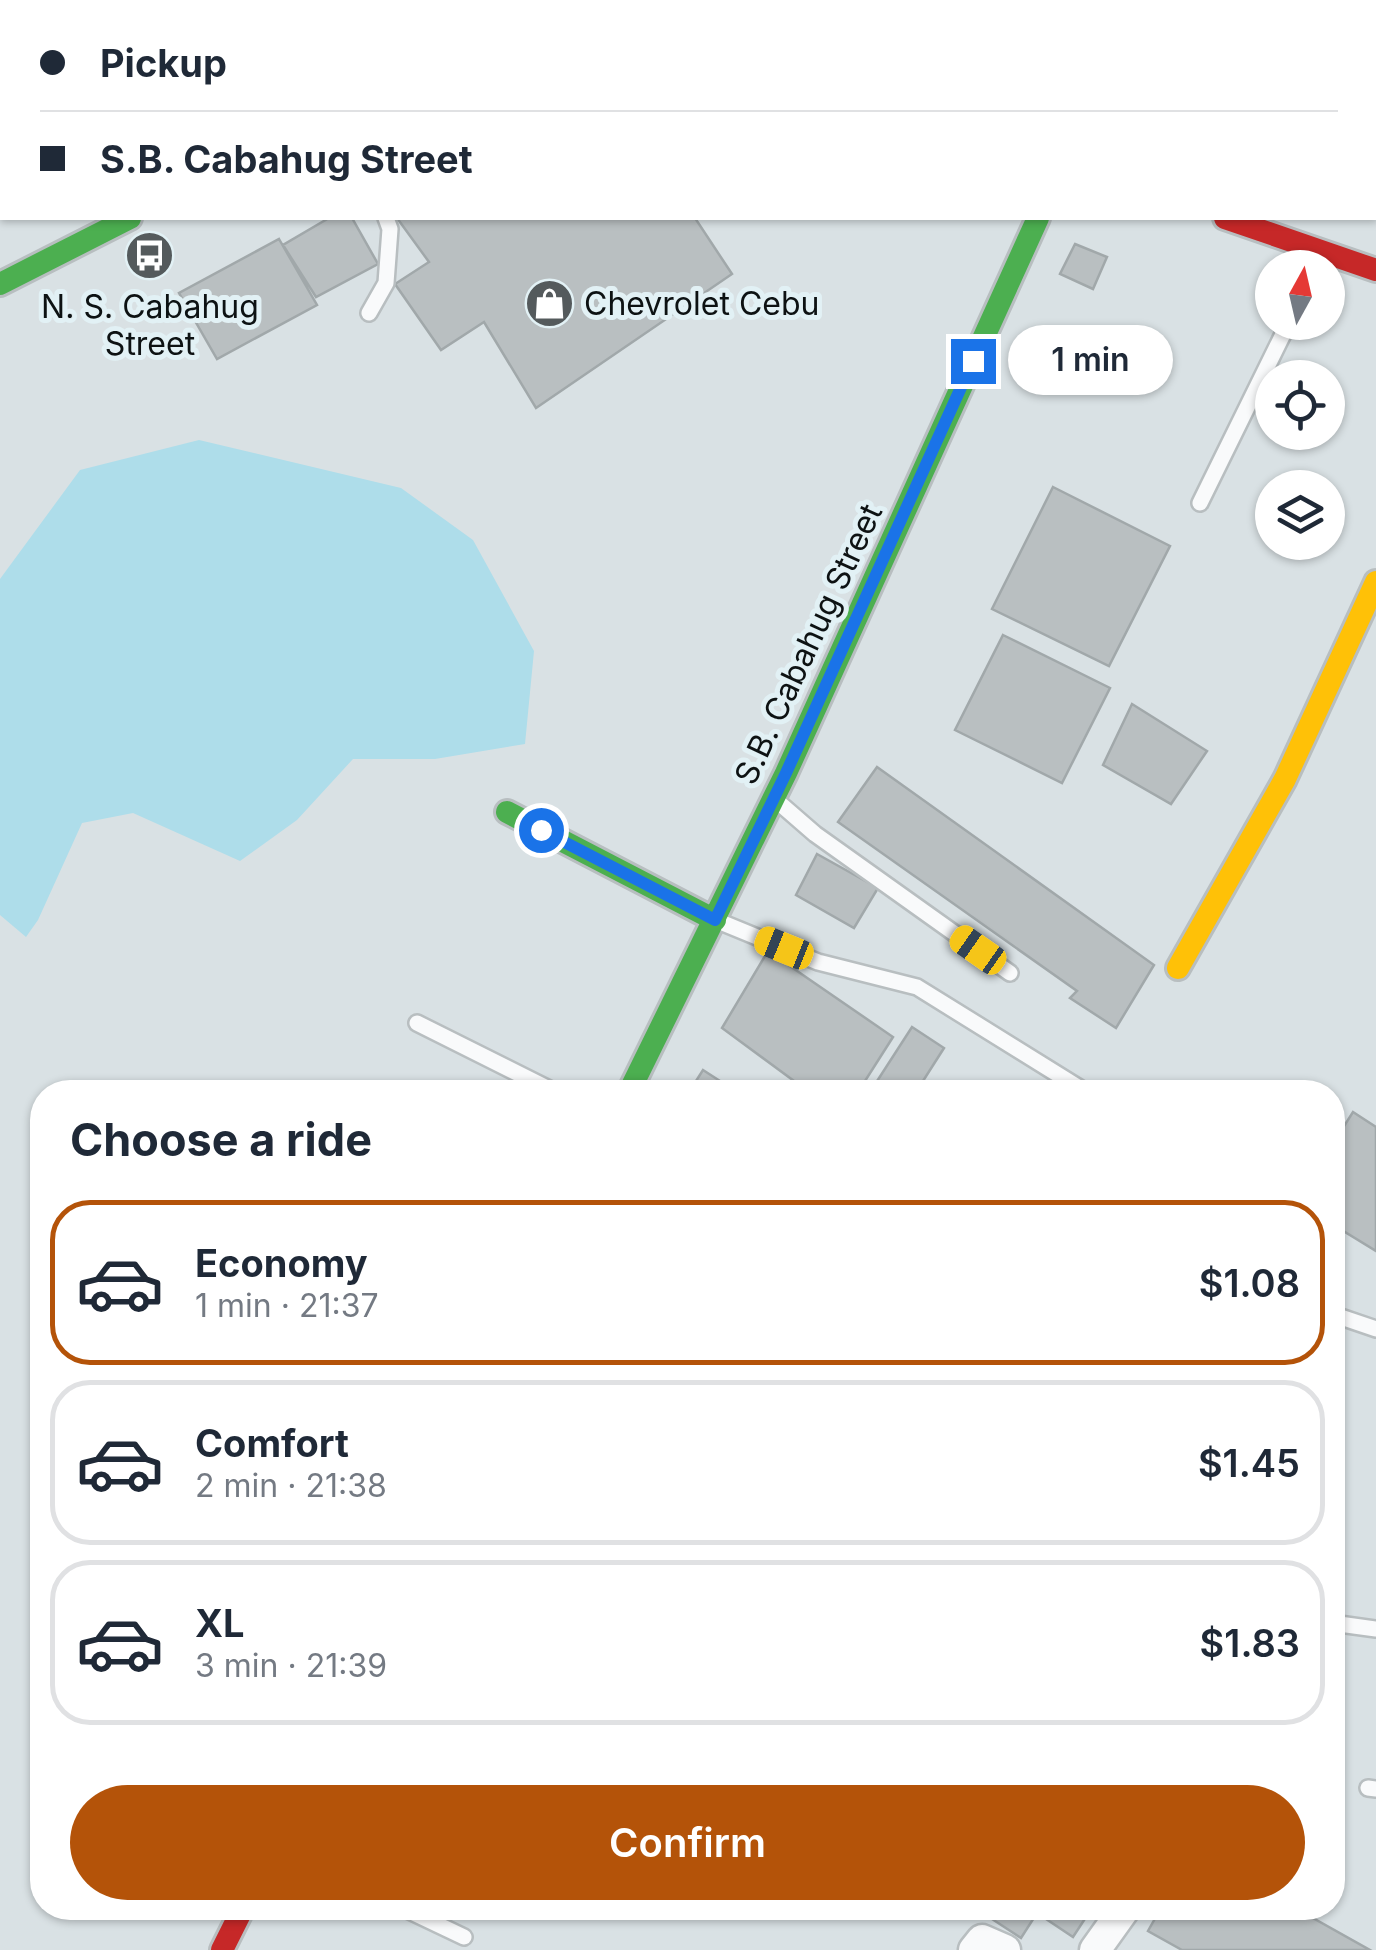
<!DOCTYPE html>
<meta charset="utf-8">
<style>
body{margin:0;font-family:Inter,sans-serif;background:#f6f6f7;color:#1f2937;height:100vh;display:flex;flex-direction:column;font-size:38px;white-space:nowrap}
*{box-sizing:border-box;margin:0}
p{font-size:32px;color:#747a83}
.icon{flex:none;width:55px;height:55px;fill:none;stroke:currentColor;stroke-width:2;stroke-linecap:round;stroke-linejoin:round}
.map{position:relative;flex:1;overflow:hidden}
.drawer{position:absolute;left:30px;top:1080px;width:1315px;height:840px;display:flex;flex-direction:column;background:#fff;border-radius:40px;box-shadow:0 2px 8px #0004}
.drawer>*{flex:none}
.banner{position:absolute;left:0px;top:0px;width:1378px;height:220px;box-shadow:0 2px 8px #0004;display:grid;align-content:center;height:220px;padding:0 40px;background:#fff}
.needle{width:65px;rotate:8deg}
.controls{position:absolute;left:1255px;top:250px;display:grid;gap:20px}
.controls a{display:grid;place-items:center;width:90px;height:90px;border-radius:50%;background:#fff;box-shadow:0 2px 8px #0004;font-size:50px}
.end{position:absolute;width:45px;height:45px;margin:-22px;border:12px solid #1a73e8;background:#fff;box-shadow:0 0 0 5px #fff}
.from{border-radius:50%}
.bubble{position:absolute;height:70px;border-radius:35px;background:#fff;box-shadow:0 2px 8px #0004;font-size:32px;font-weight:600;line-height:70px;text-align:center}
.car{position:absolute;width:30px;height:60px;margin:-30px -15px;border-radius:12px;box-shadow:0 0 8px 2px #0007;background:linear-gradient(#f5c518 24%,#345 0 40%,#f5c518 0 76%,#345 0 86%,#f5c518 0)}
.banner b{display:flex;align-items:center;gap:35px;height:95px;font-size:38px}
.banner b+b{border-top:2px solid #e0e1e3}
.banner i{width:25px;height:25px;background:#1f2937}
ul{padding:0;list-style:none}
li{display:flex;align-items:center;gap:30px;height:165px;margin:0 20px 15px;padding:0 20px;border:5px solid #e0e1e3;border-radius:40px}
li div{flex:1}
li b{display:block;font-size:38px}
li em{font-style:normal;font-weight:600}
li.current{border-color:#b45309}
li>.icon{width:90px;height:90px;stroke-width:1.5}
h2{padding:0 40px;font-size:45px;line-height:120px}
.cta{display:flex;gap:20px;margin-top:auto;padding:20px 40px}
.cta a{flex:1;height:115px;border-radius:60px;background:#b45309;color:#fff;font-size:40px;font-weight:600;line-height:115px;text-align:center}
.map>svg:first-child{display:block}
.green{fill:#aeddea}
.building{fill:#b9bfc1;stroke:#a1a8aa;stroke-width:2.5}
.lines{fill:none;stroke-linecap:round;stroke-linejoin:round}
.lane-casing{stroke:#b8bec0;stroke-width:20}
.street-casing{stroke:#b8bec0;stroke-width:35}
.fast-casing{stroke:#b8bec0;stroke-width:28}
.slow-casing{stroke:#b8bec0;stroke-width:28}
.jam-casing{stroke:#b8bec0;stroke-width:28}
.path{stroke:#c0c2c2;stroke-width:6;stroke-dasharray:5 5;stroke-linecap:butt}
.lane{stroke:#f9fafb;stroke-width:15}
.street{stroke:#f9fafb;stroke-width:30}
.fast{stroke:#4caf50;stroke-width:22}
.slow{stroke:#ffc107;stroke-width:22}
.jam{stroke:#c62828;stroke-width:22}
.route{stroke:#1a73e8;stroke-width:12}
.labels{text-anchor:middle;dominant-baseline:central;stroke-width:10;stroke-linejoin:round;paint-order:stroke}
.poi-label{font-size:32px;fill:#0d1213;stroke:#e2f1f5;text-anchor:start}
.street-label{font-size:32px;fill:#0d1213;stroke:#e2f1f5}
</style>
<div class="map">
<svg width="1376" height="1950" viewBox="0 0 1376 1950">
<rect width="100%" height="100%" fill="#d9e1e4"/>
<path class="green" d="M670 0H1096L665 2Z
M199 440 401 488 473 540 534 651 525 744 435 759H353L297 820 240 861 133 813 82 823 38 920 26 937 0 915V579L80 470Z"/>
<path class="building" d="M329 218H352L378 264 316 297 283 245Z
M397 218H695L732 274 536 408 484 322 441 350 395 284 429 262Z
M279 239 317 305 217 359 179 293Z
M1075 244 1107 257 1093 289 1060 274Z
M1053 487 1170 546 1109 666 992 609Z
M1003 635 1110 688 1062 783 955 730Z
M1132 704 1207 751 1171 804 1103 765Z
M877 767 1154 965 1116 1028 1070 998 1077 991 838 822Z
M817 854 878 888 854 928 796 895Z
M768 951 893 1037 858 1092H809L722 1028Z
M912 1027 944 1048 916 1092H870Z
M703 1070 737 1092H689Z
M1353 1112 1376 1127V1251L1332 1224V1145Z
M1000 1908H1092L1073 1937 1037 1913 1021 1938 992 1919Z
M1161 1908H1295L1370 1950H1182L1148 1931Z"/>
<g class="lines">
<defs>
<path id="lane" d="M1226 0 1233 2
M1375 55H1376
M369 313 386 283 390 229 386 218
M1200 503 1289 322
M777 801 815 834 1010 973
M718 921 818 962 917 987 1086 1092
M417 1023 555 1092
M1332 1314 1376 1329
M1332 1623 1376 1629
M1368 1788 1376 1789
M403 1908 464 1937"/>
<path id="street" d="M0 17H2
M974 1950 982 1940 1005 1950
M1095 1950 1125 1908"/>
<path id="fast" d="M547 2 551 0
M1138 2 1139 0
M0 284 130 218
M507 812 715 920
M629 1092 786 773 1038 218"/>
<path id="slow" d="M1178 968 1285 779 1376 582"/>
<path id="jam" d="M32 0V2
M1225 218 1376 270
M222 1950 243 1908"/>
</defs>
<use href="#lane" class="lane-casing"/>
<use href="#street" class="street-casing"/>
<use href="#fast" class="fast-casing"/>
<use href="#slow" class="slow-casing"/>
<use href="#jam" class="jam-casing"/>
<path class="path" d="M385 1083 401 1092"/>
<use href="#lane" class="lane"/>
<use href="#street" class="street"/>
<use href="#fast" class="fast"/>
<use href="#slow" class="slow"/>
<use href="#jam" class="jam"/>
</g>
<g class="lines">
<path class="route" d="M541 830 715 920 786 773 973 361"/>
</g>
<defs>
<symbol id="bus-disc" viewBox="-11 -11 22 22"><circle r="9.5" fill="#545a5c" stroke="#e2f1f5"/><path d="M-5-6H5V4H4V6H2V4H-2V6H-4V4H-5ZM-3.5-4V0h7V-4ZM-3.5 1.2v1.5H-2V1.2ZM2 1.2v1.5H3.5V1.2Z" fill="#fff"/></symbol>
<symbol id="shop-disc" viewBox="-11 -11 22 22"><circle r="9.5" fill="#545a5c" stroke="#e2f1f5"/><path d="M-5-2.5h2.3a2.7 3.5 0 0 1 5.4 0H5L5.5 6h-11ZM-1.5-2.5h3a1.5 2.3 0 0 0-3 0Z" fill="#fff"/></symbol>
</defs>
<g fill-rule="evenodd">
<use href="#bus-disc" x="122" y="228" width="55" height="55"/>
<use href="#shop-disc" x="522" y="276" width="55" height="55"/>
</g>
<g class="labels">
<g class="poi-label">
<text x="584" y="303">Chevrolet Cebu</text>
<text x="150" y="306" text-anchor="middle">N. S. Cabahug<tspan x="150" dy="37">Street</tspan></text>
</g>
<g class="street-label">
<text transform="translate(808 644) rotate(-65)">S.B. Cabahug Street</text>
</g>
</g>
</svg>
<div class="controls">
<a><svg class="needle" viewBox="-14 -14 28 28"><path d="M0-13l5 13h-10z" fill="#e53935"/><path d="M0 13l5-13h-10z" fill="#747a83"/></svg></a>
<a><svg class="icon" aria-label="locate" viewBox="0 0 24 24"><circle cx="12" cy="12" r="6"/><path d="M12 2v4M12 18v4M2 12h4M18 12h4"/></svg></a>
<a><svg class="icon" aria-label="layers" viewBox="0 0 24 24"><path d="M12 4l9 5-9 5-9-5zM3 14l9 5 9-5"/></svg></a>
</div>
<i class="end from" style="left:541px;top:830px"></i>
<i class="end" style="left:973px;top:361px"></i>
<div class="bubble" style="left:1008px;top:325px;width:165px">1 min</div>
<i class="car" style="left:784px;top:948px;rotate:292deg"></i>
<i class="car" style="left:978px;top:950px;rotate:305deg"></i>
<div class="banner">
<b><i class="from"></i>Pickup</b>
<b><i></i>S.B. Cabahug Street</b>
</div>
<section class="drawer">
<h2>Choose a ride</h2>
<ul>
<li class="current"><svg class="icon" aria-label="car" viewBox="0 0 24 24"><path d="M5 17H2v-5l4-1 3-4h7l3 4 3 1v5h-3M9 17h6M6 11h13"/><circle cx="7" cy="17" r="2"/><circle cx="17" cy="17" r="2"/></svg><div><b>Economy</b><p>1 min · 21:37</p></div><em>$1.08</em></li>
<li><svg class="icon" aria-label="car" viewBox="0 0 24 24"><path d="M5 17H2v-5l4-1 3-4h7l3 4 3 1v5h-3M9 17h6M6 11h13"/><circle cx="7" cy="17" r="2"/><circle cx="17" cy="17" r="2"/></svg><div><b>Comfort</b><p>2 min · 21:38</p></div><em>$1.45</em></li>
<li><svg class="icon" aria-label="car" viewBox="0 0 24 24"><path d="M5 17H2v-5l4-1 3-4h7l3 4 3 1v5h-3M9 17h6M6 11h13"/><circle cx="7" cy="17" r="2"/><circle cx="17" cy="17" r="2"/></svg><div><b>XL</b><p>3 min · 21:39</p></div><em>$1.83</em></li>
</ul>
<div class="cta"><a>Confirm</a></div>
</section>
</div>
